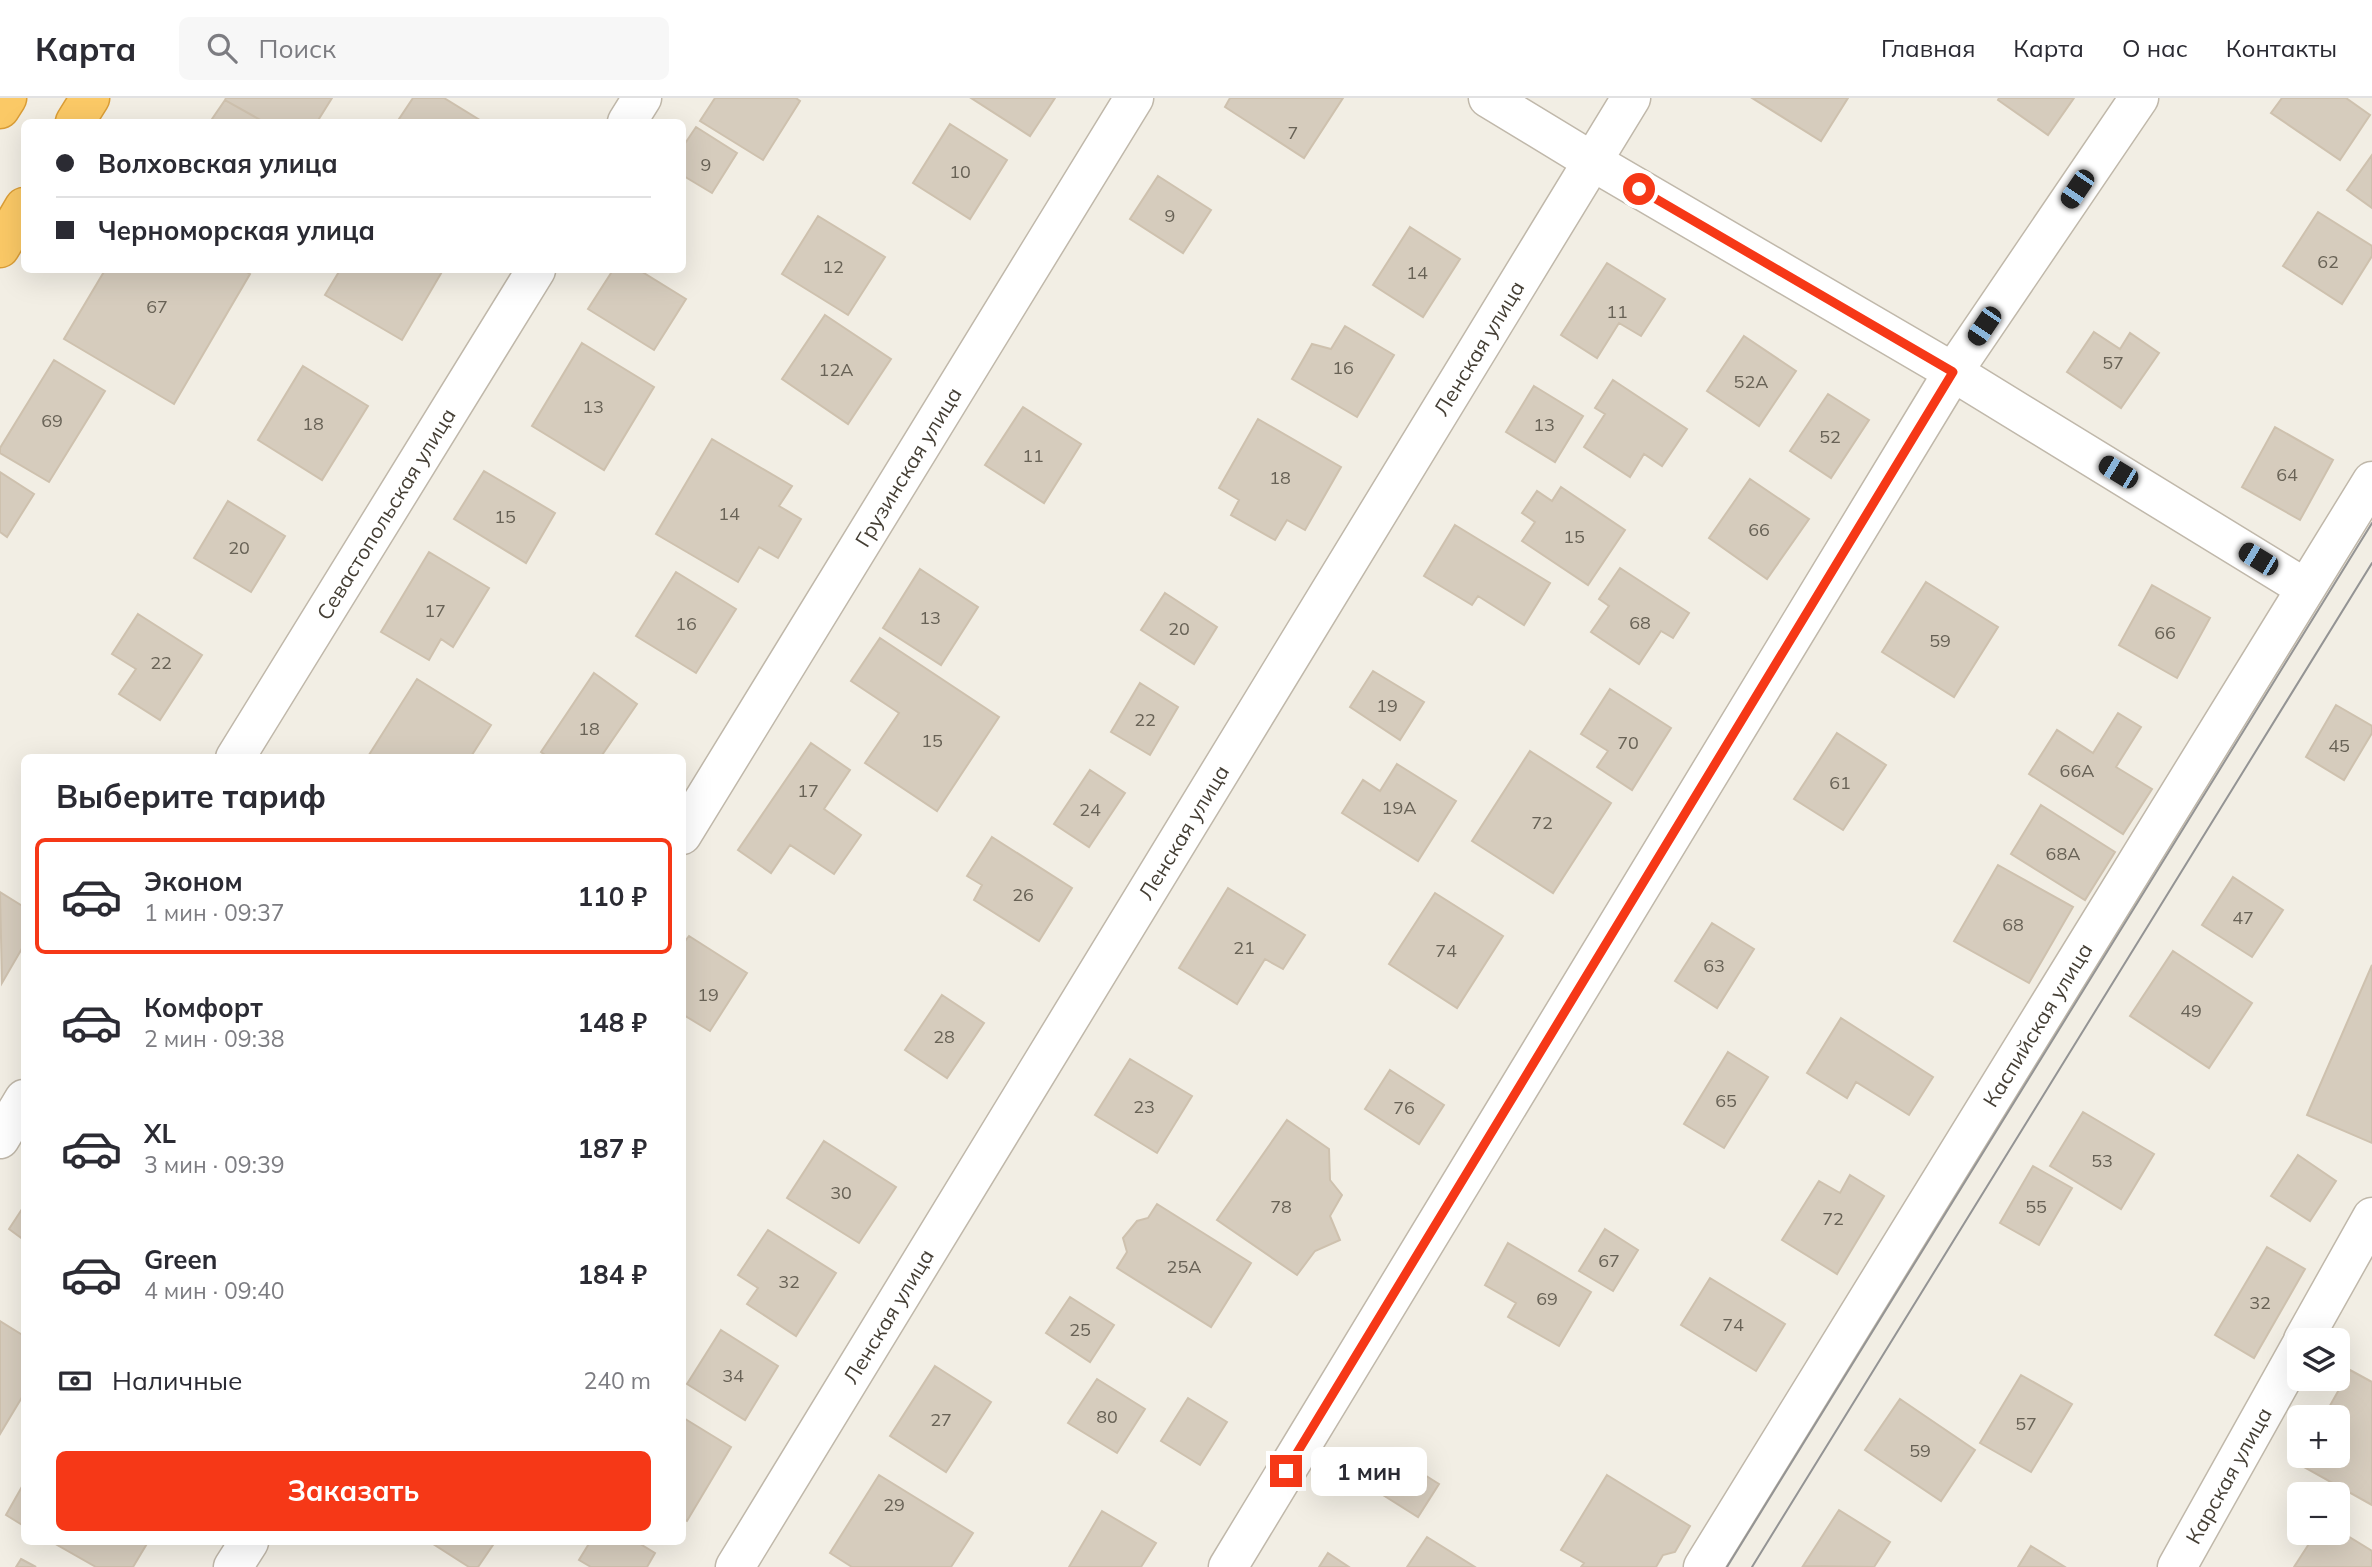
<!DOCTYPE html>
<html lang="ru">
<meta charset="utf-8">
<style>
body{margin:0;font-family:Mulish,sans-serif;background:#f7f7f7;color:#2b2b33;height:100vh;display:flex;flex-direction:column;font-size:26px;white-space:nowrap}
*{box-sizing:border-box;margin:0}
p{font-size:23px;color:#7c7c81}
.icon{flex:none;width:38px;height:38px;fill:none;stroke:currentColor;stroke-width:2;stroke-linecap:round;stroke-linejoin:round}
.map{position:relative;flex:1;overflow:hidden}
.panel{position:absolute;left:21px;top:656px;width:665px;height:791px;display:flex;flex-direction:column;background:#fff;border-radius:10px;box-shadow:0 7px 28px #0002}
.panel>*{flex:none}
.guide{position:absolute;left:21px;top:21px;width:665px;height:154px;border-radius:10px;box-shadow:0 7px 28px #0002;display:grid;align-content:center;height:154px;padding:0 35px;background:#fff}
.buttons{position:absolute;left:2287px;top:1230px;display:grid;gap:14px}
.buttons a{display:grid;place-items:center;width:63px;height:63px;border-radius:10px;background:#fff;box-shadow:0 7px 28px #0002;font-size:35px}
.end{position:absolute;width:32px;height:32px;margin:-16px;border:9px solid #f63817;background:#fff;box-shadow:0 0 0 4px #fff}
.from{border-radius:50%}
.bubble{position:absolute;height:49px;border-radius:10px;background:#fff;box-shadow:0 7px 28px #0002;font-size:23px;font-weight:700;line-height:49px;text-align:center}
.car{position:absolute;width:21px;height:42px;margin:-21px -10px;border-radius:9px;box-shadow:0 0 5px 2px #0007;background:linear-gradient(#222 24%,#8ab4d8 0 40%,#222 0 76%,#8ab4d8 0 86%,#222 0)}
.guide b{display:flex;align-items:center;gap:24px;height:66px;font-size:26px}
.guide b+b{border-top:2px solid #e1e1e2}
.guide i{width:18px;height:18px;background:#2b2b33}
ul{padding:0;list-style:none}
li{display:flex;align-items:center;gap:21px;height:116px;margin:0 14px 10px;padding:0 21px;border:4px solid transparent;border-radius:10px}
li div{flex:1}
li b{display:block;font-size:26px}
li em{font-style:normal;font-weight:700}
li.current{border-color:#f63817}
li>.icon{width:63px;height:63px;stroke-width:1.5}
h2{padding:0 35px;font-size:32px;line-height:84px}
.pay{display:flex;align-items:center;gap:18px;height:77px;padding:0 35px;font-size:26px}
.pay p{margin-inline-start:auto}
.primary-button{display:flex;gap:14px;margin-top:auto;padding:14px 35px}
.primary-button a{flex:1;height:80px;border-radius:10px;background:#f63817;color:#fff;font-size:28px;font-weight:700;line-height:80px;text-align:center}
header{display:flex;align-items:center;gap:42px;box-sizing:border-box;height:98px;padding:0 35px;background:#fff;border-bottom:2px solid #e1e1e2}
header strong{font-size:33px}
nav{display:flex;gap:38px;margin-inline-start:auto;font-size:24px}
.search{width:490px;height:63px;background:#f7f7f7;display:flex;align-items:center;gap:18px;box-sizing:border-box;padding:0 24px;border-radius:10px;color:#7c7c81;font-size:26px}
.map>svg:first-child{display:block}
.building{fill:#d6ccbd;stroke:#cec1ae;stroke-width:2}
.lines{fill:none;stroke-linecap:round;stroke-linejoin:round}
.minor-casing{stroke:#c0b8aa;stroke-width:41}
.highway-casing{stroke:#da9d36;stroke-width:41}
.minor{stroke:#fff;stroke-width:38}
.highway{stroke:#fbc966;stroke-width:38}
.tram{stroke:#949494;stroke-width:2}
.route{stroke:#f63817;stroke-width:9}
.labels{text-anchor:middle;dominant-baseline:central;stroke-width:5;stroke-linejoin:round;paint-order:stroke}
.number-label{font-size:18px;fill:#686256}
.street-label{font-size:21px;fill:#443e34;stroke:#fff}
</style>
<header>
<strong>Карта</strong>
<div class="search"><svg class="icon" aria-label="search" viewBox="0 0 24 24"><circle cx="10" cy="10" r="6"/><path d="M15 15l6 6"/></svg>Поиск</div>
<nav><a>Главная</a><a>Карта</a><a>О нас</a><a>Контакты</a></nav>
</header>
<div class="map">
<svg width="2372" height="1469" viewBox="0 0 2372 1469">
<rect width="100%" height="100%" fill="#f2eee4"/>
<path class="building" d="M226 0H332L317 24H264L225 2Z
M413 0H444L483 24H397Z
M715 0H796L800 3 763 62 700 23Z
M971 0H1055L1030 38Z
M1230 0H1343L1304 60 1225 9Z
M1752 0H1848L1821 43Z
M1999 0H2074L2048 37 1998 2Z
M2282 0H2346L2370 17 2340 62 2271 15Z
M225 2 264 24H210Z
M950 26 1007 62 970 121 913 85Z
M696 29 737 55 712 95 682 77V50Z
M2372 57V110L2347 92Z
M1158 78 1211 112 1183 155 1130 121Z
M2318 114 2372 148V158L2342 206 2283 168Z
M818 118 885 159 848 217 782 176Z
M1410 129 1460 161 1423 219 1373 187Z
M1607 165 1665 201 1641 238 1619 225 1597 260 1561 237Z
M105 172H243L250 176 174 306 64 241Z
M340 172H443L402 242 325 197Z
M613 172H639L686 201 654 252 588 211Z
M825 217 891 261 848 326 782 281Z
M1345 228 1394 257 1357 319 1292 281 1312 246 1331 251Z
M2094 234 2120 251 2130 235 2159 255 2121 310 2067 274Z
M1744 238 1796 273 1759 328 1707 293Z
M582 245 654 289 604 372 532 328Z
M54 262 105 293 49 384 0 355V350Z
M303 268 368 308 322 382 258 342Z
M1613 282 1687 331 1662 368 1644 356 1630 379 1584 349 1605 316 1595 310Z
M1534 288 1583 318 1555 364 1506 334Z
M1828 296 1869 322 1831 380 1790 353Z
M1023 309 1081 346 1044 405 985 367Z
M1258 321 1341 369 1305 432 1287 422 1275 442 1231 417 1239 402 1219 390Z
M2275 329 2333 362 2300 422 2242 389Z
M712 341 792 388 779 408 801 421 778 460 759 449 738 484 656 436Z
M484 373 555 415 526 465 454 421Z
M0 374 34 396 7 439 0 434Z
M1750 381 1809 421 1767 481 1709 440Z
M1561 389 1625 432 1588 487 1522 443 1535 424 1522 415 1537 393 1552 403Z
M228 403 285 438 251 494 194 460Z
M1455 427 1550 485 1524 527 1478 498 1472 507 1424 478Z
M429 454 489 490 453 549 441 541 429 562 381 534Z
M1620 470 1689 515 1673 540 1661 533 1639 566 1591 534 1609 508 1599 501Z
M920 471 978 509 941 567 883 530Z
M676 474 736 511 696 575 636 538Z
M1926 484 1998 529 1954 599 1882 554Z
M2152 487 2210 520 2177 580 2119 547Z
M1165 495 1217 529 1194 566 1141 532Z
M138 516 202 557 160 622 119 596 136 571 112 556Z
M880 540 999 619 937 713 865 665 899 615 851 583Z
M1373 573 1424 604 1400 642 1350 609Z
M594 575 637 606 600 660H549L541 654Z
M417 581 491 627 470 660H367Z
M1140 585 1178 609 1150 657 1111 634Z
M1610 591 1671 630 1632 692 1597 669 1608 653 1581 636Z
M2336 607 2372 628V635L2344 682 2306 659Z
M2118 615 2141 629 2116 669 2152 691 2123 736 2029 676 2057 632 2093 655Z
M1837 635 1886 667 1843 732 1794 701Z
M811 645 850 672 824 711 861 737 834 776 790 747 771 775 738 752Z
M1530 653 1611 705 1553 795 1472 743Z
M1397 666 1456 703 1418 763 1342 715 1363 682 1380 693Z
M1090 672 1125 695 1089 749 1054 726Z
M2041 707 2115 754 2085 802 2011 756Z
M992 739 1072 790 1039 843 974 802 982 787 967 778Z
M1998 767 2073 809 2029 885 1954 843Z
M2233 779 2283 812 2252 859 2202 827Z
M1228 790 1305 837 1283 871 1265 861 1237 906 1179 870Z
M0 794 24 809V847L2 885Z
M1435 795 1503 838 1457 910 1389 866Z
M1712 825 1754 851 1717 910 1675 883Z
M689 838 747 875 710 933 682 916V847Z
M2173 853 2252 905 2209 970 2130 918Z
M2372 867V1045L2307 1017Z
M942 897 984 925 947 980 905 952Z
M1841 920 1933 979 1909 1017 1856 984 1847 1000 1807 975Z
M1728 954 1768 979 1724 1050 1684 1026Z
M1130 961 1192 998 1157 1055 1095 1017Z
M1390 972 1444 1007 1419 1046 1365 1011Z
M2083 1014 2154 1056 2121 1111 2050 1068Z
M1287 1022 1329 1051 1330 1082 1342 1097 1330 1118 1340 1142 1315 1153 1297 1177 1217 1122Z
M824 1043 896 1089 859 1145 787 1100Z
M2298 1057 2336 1083 2310 1123 2271 1098Z
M2033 1068 2072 1090 2039 1147 2000 1125Z
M1850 1077 1884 1098 1837 1176 1782 1142 1819 1083 1840 1095Z
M1157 1106 1251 1165 1211 1229 1117 1170 1127 1154 1123 1140 1137 1123 1148 1120Z
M24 1108V1142L9 1131Z
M1605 1131 1638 1152 1613 1193 1579 1173Z
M768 1132 836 1175 796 1238 747 1206 758 1190 738 1177Z
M1508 1145 1591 1194 1559 1248 1508 1219 1516 1205 1485 1187Z
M2267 1149 2305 1171 2254 1260 2215 1237Z
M1710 1180 1785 1226 1756 1273 1681 1227Z
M1070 1199 1114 1227 1090 1264 1046 1235Z
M0 1223 24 1238V1296L0 1336Z
M721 1232 778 1268 745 1322 687 1286Z
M935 1268 991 1304 946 1374 890 1338Z
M2350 1272 2372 1284V1407L2297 1365 2301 1358H2338V1320H2323Z
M2021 1277 2072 1306 2031 1374 1980 1345Z
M1097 1281 1145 1311 1117 1355 1068 1325Z
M1188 1300 1227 1324 1200 1367 1161 1343Z
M1900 1301 1975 1352 1941 1403 1865 1352Z
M682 1319 731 1349 687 1423 682 1420Z
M1396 1359 1439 1386 1418 1419 1375 1392Z
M879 1377 973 1435 951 1469H852L830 1455Z
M1607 1377 1690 1428 1675 1454 1663 1457 1656 1469H1581L1584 1465 1561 1452Z
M24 1385V1428L6 1417Z
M1839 1412 1890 1444 1874 1469 1803 1468Z
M1102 1413 1156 1445 1141 1469H1069Z
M2338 1432 2372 1453V1469H2294L2316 1435H2338Z
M1427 1439 1475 1469H1407Z
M52 1444H148L133 1469H96Z
M430 1444H495L478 1469H469Z
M590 1444H637L655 1455 647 1469H591L579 1462Z
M2031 1448 2065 1469H2018Z
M1328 1455 1349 1469H1319Z
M21 1461 36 1469H16Z"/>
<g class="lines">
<defs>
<g id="minor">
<path d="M1488 0 1590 62 1953 274 2305 490"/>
<path d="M627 24 642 0"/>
<path id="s1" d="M235 660 536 172"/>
<path id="s2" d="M682 737 1134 0"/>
<path d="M0 1041 24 1001"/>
<path d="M2303 1242 2372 1119"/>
<path d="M233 1469 249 1444"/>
<path id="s3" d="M735 1469 1631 0"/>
<path d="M1228 1469 1953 274 2139 0"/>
<path id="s4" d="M1703 1469 2372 383"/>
<path id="s5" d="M2177 1469 2300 1249"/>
</g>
<path id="highway" d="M0 11 7 0
M75 24 90 0
M0 150 24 109"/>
</defs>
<use href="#minor" class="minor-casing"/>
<use href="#highway" class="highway-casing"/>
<use href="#minor" class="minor"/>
<use href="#highway" class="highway"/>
<path class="tram" d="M1727 1469 2372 425
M1752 1469 2372 465"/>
</g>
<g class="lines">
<path class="route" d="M1286 1373 1953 274 1639 91"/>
</g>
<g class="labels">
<g class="number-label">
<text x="1293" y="34">7</text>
<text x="706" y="66">9</text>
<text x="960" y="73">10</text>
<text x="1170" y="117">9</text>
<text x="2328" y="163">62</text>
<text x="833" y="168">12</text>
<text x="1417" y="174">14</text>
<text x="157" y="208">67</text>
<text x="1617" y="213">11</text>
<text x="2113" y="264">57</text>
<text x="1343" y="269">16</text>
<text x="836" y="271">12А</text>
<text x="1751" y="283">52А</text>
<text x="593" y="308">13</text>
<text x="52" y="322">69</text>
<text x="313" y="325">18</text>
<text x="1544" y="326">13</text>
<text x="1830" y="338">52</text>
<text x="1033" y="357">11</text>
<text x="2287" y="376">64</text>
<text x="1280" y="379">18</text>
<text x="729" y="415">14</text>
<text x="505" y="418">15</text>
<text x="1759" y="431">66</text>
<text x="1574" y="438">15</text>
<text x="239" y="449">20</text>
<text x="435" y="512">17</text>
<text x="930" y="519">13</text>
<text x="1640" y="524">68</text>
<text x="686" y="525">16</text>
<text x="1179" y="530">20</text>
<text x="2165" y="534">66</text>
<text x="1940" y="542">59</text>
<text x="161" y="564">22</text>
<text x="1387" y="607">19</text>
<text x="1145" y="621">22</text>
<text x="589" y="630">18</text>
<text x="932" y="642">15</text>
<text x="1628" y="644">70</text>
<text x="2339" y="647">45</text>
<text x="2077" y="672">66А</text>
<text x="1840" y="684">61</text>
<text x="808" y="692">17</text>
<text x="1399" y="709">19А</text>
<text x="1090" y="711">24</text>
<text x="1542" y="724">72</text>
<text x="2063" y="755">68А</text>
<text x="1023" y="796">26</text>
<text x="2243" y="819">47</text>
<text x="2013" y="826">68</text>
<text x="1244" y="849">21</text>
<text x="1446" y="852">74</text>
<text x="1714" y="867">63</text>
<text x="708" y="896">19</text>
<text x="2191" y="912">49</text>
<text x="944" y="938">28</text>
<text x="1726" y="1002">65</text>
<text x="1144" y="1008">23</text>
<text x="1404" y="1009">76</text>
<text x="2102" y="1062">53</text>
<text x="841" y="1094">30</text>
<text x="1281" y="1108">78</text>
<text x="2036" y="1108">55</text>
<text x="1833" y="1120">72</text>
<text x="1609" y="1162">67</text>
<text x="1184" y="1168">25А</text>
<text x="789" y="1183">32</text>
<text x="1547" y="1200">69</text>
<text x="2260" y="1204">32</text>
<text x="1733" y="1226">74</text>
<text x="1080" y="1231">25</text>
<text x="733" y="1277">34</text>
<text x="1107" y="1318">80</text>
<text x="941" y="1321">27</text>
<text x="2026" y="1325">57</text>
<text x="1920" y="1352">59</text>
<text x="894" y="1406">29</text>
</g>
<g class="street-label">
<text stroke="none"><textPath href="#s3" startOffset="1428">Ленская улица</textPath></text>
<text stroke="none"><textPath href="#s2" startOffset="432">Грузинская улица</textPath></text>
<text stroke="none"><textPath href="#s1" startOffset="287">Севастопольская улица</textPath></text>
<text stroke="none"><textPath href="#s3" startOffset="861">Ленская улица</textPath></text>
<text stroke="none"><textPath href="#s4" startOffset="637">Каспийская улица</textPath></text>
<text stroke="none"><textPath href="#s3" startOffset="294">Ленская улица</textPath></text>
<text stroke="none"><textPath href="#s5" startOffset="105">Карская улица</textPath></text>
</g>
</g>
</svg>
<div class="buttons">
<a><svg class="icon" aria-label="layers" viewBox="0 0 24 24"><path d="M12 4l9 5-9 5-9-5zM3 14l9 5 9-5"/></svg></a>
<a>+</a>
<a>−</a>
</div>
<i class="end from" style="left:1639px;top:91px"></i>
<i class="end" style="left:1286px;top:1373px"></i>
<div class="bubble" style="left:1311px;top:1349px;width:116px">1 мин</div>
<i class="car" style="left:2077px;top:91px;rotate:214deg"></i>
<i class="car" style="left:1984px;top:228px;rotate:214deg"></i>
<i class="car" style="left:2118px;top:374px;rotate:301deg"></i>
<i class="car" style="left:2258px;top:461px;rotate:301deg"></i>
<div class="guide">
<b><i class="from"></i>Волховская улица</b>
<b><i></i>Черноморская улица</b>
</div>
<section class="panel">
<h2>Выберите тариф</h2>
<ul>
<li class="current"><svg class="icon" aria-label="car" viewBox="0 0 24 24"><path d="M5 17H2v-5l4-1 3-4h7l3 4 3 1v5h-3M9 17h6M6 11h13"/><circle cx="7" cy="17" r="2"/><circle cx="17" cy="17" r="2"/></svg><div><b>Эконом</b><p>1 мин · 09:37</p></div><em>110 ₽</em></li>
<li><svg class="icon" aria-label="car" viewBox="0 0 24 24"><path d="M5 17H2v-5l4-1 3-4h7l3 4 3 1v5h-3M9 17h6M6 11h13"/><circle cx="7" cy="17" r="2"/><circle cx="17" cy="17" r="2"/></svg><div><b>Комфорт</b><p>2 мин · 09:38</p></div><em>148 ₽</em></li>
<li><svg class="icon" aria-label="car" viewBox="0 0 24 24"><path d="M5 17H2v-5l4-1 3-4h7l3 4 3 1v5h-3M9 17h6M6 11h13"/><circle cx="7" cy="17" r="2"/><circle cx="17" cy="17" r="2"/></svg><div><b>XL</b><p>3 мин · 09:39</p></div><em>187 ₽</em></li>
<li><svg class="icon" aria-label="car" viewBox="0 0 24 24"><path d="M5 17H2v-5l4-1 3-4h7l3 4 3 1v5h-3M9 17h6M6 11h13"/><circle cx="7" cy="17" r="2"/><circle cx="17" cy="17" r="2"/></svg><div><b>Green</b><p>4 мин · 09:40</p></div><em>184 ₽</em></li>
</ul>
<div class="pay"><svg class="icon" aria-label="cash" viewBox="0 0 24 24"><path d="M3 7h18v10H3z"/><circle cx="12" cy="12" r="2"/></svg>Наличные<p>240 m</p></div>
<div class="primary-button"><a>Заказать</a></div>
</section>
</div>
